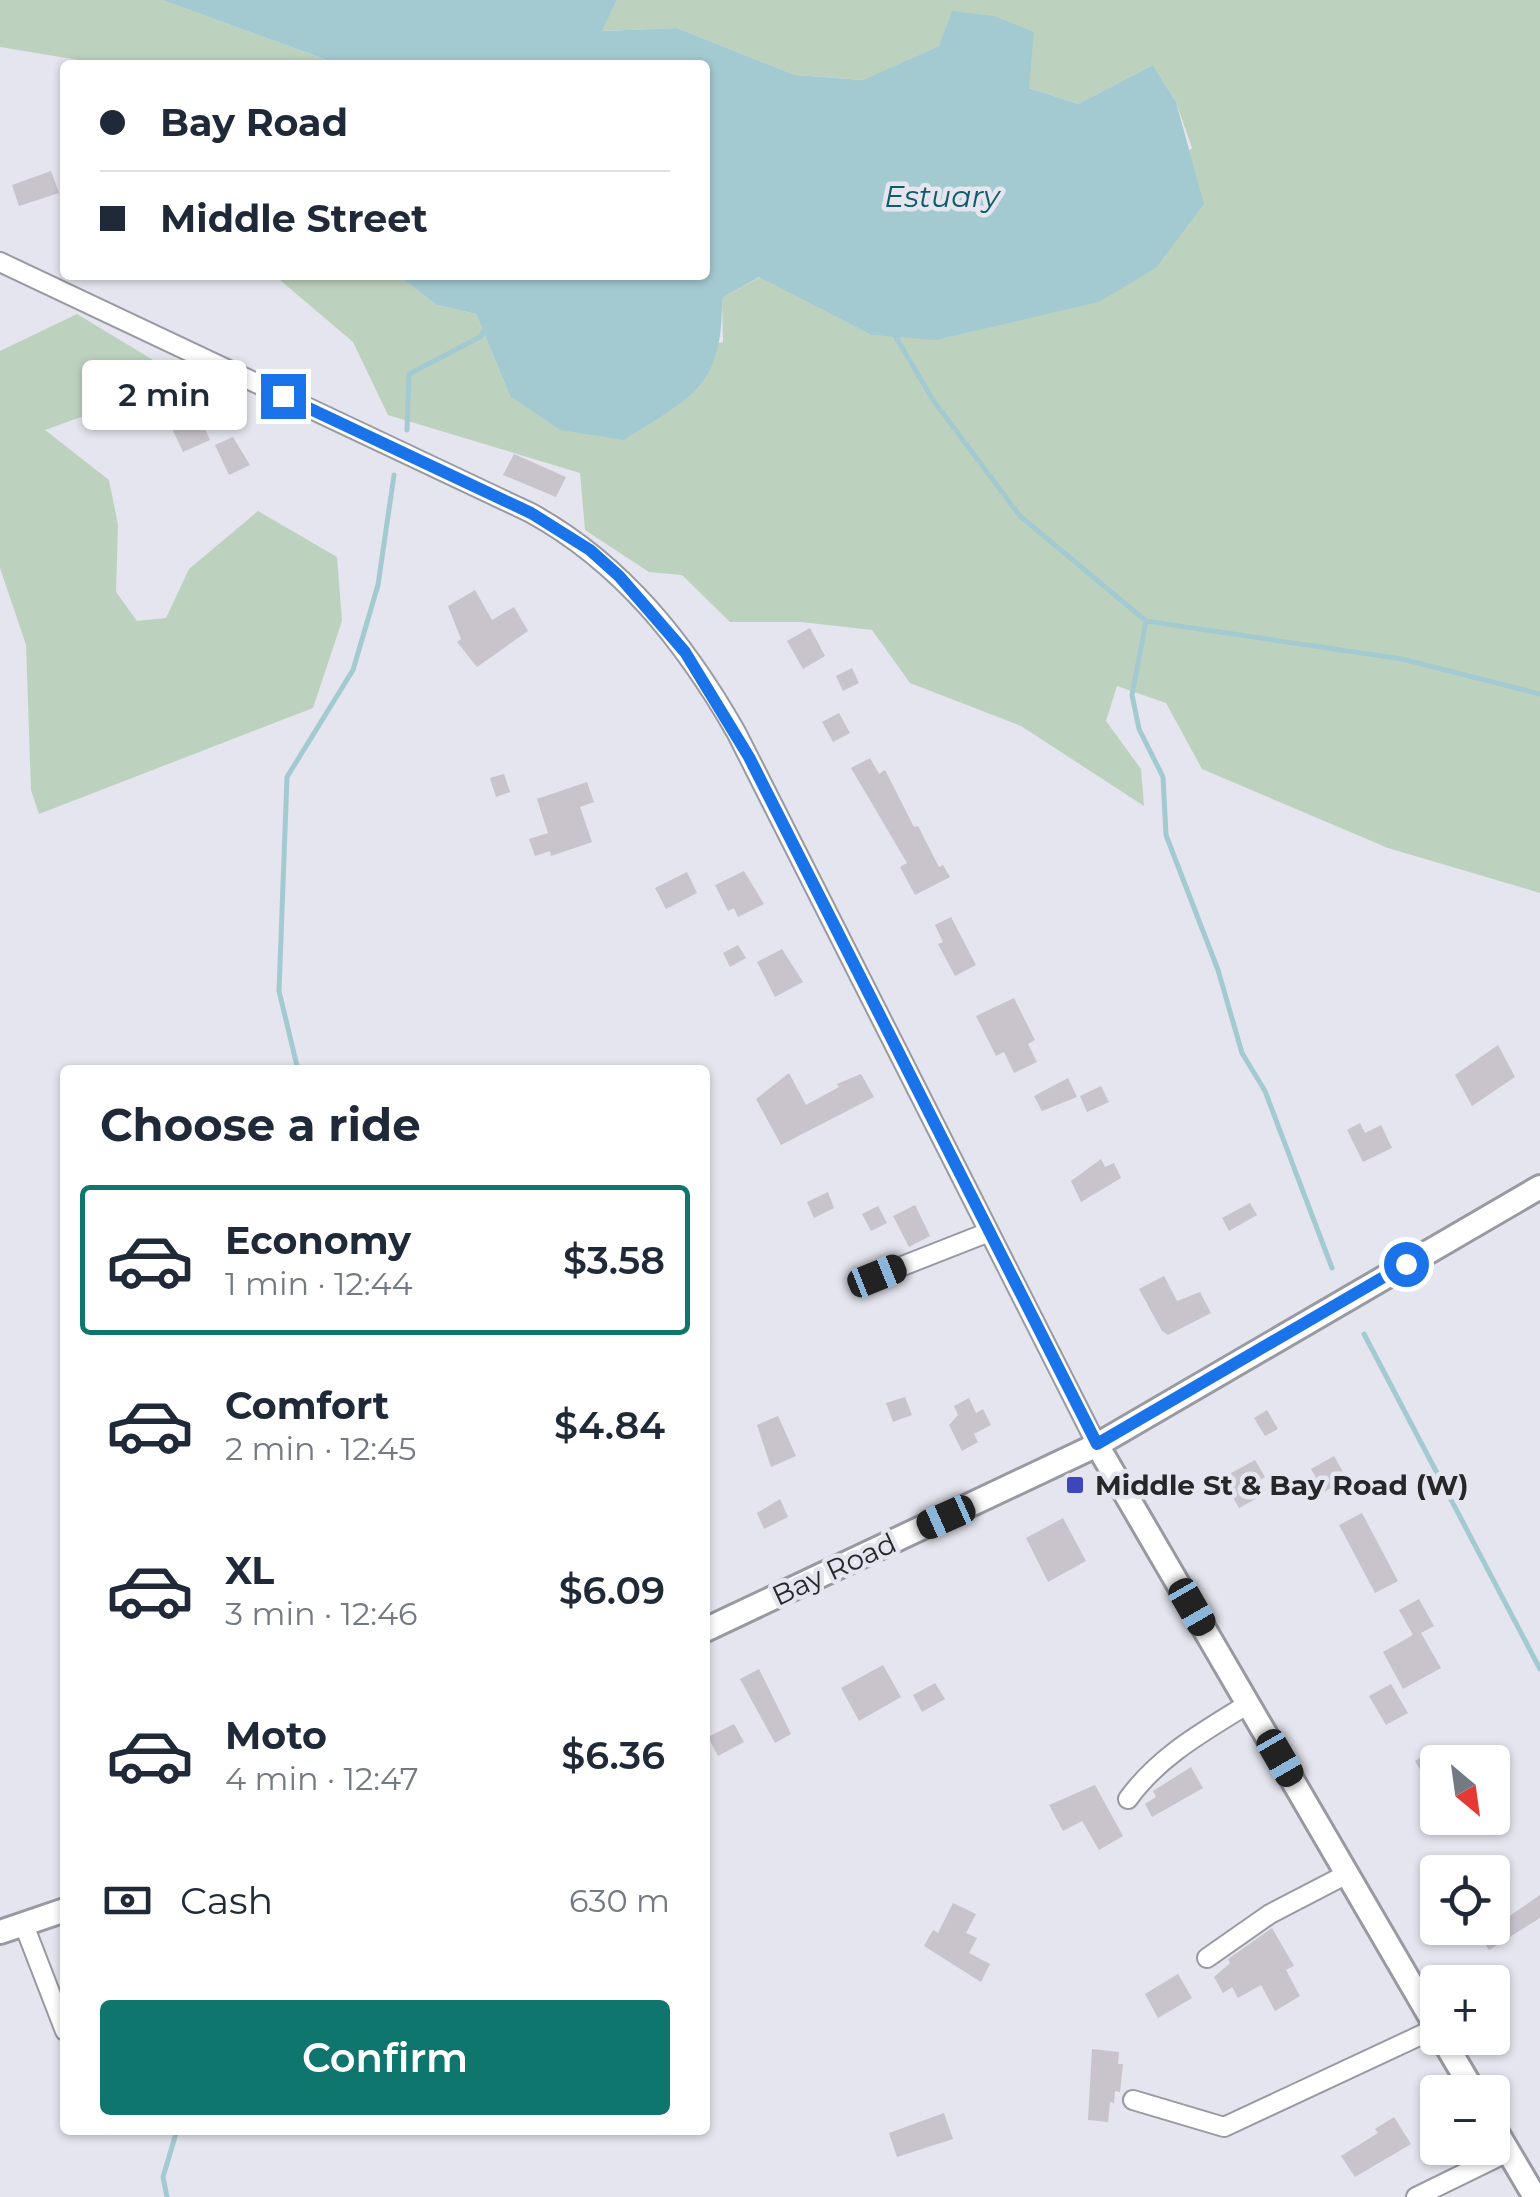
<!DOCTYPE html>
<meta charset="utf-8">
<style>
body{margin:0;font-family:Montserrat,sans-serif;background:#f6f6f7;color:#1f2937;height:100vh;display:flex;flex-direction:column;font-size:38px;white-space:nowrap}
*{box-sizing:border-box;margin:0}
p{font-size:32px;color:#747a83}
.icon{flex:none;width:55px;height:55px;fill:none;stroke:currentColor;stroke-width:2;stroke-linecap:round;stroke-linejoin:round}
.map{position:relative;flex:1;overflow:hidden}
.side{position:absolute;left:60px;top:1065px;width:650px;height:1070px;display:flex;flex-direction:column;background:#fff;border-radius:10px;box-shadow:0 2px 8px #0004}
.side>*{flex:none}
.hud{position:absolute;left:60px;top:60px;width:650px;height:220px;border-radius:10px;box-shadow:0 2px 8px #0004;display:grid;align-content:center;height:220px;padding:0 40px;background:#fff}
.needle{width:65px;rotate:151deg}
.tools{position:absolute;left:1420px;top:1745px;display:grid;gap:20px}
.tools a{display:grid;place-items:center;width:90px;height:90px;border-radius:10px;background:#fff;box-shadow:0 2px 8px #0004;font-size:50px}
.end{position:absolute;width:45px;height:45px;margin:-22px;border:12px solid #1a73e8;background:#fff;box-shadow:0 0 0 5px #fff}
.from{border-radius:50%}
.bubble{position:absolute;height:70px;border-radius:10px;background:#fff;box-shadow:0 2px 8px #0004;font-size:32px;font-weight:600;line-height:70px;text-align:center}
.car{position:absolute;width:30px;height:60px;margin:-30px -15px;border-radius:12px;box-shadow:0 0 8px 2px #0007;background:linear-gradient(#222 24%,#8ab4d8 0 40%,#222 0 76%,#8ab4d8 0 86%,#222 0)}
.hud b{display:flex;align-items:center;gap:35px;height:95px;font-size:38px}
.hud b+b{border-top:2px solid #e0e1e3}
.hud i{width:25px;height:25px;background:#1f2937}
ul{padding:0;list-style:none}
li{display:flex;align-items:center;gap:30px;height:150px;margin:0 20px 15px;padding:0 20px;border:5px solid transparent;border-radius:10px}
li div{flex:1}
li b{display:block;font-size:38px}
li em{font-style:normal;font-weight:600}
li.current{border-color:#0f766e}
li>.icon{width:90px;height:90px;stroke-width:1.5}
h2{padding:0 40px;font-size:45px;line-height:120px}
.pay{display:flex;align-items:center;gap:25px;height:110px;padding:0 40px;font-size:38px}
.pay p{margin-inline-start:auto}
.cta{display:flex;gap:20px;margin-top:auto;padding:20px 40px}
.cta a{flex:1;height:115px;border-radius:10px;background:#0f766e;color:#fff;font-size:40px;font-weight:600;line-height:115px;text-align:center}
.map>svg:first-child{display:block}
.green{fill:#bdd2be}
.water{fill:#a4cad1}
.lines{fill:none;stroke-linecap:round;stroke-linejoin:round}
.stream{stroke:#a4cad1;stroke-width:5}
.building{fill:#c9c3cb}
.minor-casing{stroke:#9999a2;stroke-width:22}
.major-casing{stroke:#9999a2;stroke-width:28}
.minor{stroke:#fff;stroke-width:18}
.major{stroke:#fff;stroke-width:22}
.route{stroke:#1a73e8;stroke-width:12}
.poi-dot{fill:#3d47bb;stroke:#e4e5ee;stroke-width:4}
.labels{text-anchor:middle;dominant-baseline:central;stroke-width:9;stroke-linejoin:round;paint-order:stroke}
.poi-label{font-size:28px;font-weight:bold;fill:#27272a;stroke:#e4e5ee;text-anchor:start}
.street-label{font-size:28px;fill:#27272a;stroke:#e4e5ee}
.water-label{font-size:30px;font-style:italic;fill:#0e5c67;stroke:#e4e5ee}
</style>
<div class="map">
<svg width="1540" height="2197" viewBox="0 0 1540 2197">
<rect width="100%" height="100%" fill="#e4e5ee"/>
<path class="green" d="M0 0H162L341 65H109L0 47Z
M617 0H1540V893L1388 848 1202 769 1166 703 1117 686 1106 721 1141 769 1144 806 1021 726 910 683 872 630 801 622H730L682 575 649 572 585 530 580 473 388 415 353 342 274 275H397L437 305 476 314 510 396 723 342 722 298 760 277 871 335 944 338 990 327 1192 148 1176 102 1153 65 1078 104 1029 88 939 46 864 80 795 75 677 28 601 31Z
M77 314 163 366 95 412 45 430 109 480 118 525 116 592 137 621 166 618 189 569 258 511 337 557 342 621 313 708 39 814 31 790 26 645 0 568V351Z"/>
<path class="water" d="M162 0H617L602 31 677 28 795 75 863 80 939 46 952 11 994 16 1034 32 1029 88 1078 104 1153 65 1176 102 1204 204 1156 268 1099 302 936 340 871 335 759 277 722 298C723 387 693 396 624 440L560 430 510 396 476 314 437 305 397 275H705V65H341Z"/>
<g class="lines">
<path class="stream" d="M894 334 933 400 1020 516 1146 621 1402 659 1540 694
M407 430 409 374 480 337 486 328
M1146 621 1132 695 1139 729 1163 777 1166 835 1218 970 1242 1053 1265 1091 1332 1268
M298 1070 279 991 287 777 353 670 378 585 394 475
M1364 1334 1540 1669
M167 2197 163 2177 177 2130"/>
</g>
<path class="building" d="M51 171 59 193 19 206 12 185Z
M196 409 210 440 183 452 169 422Z
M233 437 250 465 229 475 215 445Z
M514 454 566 477 556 497 503 475Z
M475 590 492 620 514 607 528 631 477 667 457 642 461 639 448 606Z
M810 628 825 656 803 669 787 641Z
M852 668 859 683 843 691 836 676Z
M839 713 850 733 833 742 822 722Z
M870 758 879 774 885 770 914 827 918 826 939 867 943 865 950 877 915 895 900 867 907 863 851 768Z
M504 774 510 792 496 797 490 778Z
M587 782 594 802 580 807 592 842 551 856 550 851 535 856 529 839 548 833 537 799Z
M744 871 764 904 738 917 734 908 728 911 715 885Z
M687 872 697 893 666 909 655 888Z
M951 917 976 965 955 976 938 944 943 942 935 925Z
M738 945 746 958 730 967 723 953Z
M782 949 803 982 775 997 757 962Z
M1014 998 1035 1040 1028 1044 1037 1062 1014 1073 1004 1052 996 1056 976 1016Z
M1498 1045 1515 1077 1472 1106 1455 1075Z
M789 1073 806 1105 839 1087 837 1084 861 1074 874 1097 781 1145 756 1099Z
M1068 1078 1077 1097 1042 1111 1034 1096Z
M1101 1086 1109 1102 1087 1112 1080 1096Z
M1360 1123 1365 1133 1381 1125 1392 1148 1363 1162 1347 1130Z
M1101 1159 1105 1167 1114 1163 1121 1178 1081 1202 1071 1181Z
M828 1192 834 1208 814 1218 807 1202Z
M1250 1203 1257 1215 1229 1231 1222 1218Z
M915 1205 930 1236 909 1247 893 1216Z
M878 1206 887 1223 871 1231 862 1214Z
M1164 1276 1177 1301 1200 1292 1211 1313 1168 1335 1162 1331 1139 1289Z
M905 1397 912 1415 893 1422 886 1403Z
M969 1398 976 1413 983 1409 991 1425 974 1434 978 1442 962 1451 949 1425 958 1415 954 1406Z
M1267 1410 1278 1429 1265 1436 1254 1418Z
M778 1416 796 1456 771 1467 757 1425Z
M1334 1456 1347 1479 1324 1492 1311 1469Z
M1255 1460 1265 1477 1256 1482 1263 1495 1239 1508 1222 1478Z
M780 1499 788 1517 764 1529 757 1513Z
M1362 1513 1398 1581 1375 1593 1339 1525Z
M1063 1518 1086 1561 1048 1582 1026 1538Z
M1419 1599 1434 1626 1421 1633 1441 1668 1403 1689 1383 1652 1413 1635 1399 1610Z
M883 1665 901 1697 859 1721 841 1688Z
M759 1669 791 1734 775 1743 740 1679Z
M935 1683 945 1699 922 1712 913 1695Z
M1391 1684 1408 1713 1386 1725 1369 1696Z
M734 1724 744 1742 718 1756 708 1737Z
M1438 1748V1800L1415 1761Z
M1191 1767 1203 1788 1152 1817 1145 1804 1156 1797 1153 1791Z
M1095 1785 1123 1836 1099 1850 1082 1821 1063 1831 1049 1805Z
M1540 1895V1918L1489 1950 1475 1928H1492Z
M953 1903 976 1914 966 1933 977 1938 969 1953 990 1964 981 1982 924 1946 933 1930 938 1933Z
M1272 1928 1294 1966 1286 1970 1300 1996 1275 2011 1261 1985 1238 1998 1232 1987 1223 1993 1214 1977 1230 1963 1228 1959Z
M1178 1974 1192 1998 1158 2018 1145 1994Z
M1092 2049 1119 2052 1118 2064H1123L1120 2092 1115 2091 1114 2103 1110 2102 1108 2122 1088 2120Z
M944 2113 953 2139 897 2157 889 2133Z
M1394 2117 1411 2144 1355 2177 1341 2156 1378 2133 1375 2129Z"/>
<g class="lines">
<defs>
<path id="minor" d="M0 262 531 513C622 563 685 643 736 732L1097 1445
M877 1276 989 1232
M1128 1799C1159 1756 1203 1732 1248 1704
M24 1925 65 2031
M1207 1958 1270 1914 1347 1874
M1133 2100 1224 2127 1436 2028
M1416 2197 1508 2152"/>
<path id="major" d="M1097 1445 1438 2030
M705 1630 1097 1445 1540 1187
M0 1932 65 1910
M1442 2038 1474 2092
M1492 2124 1535 2197"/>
</defs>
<use href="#minor" class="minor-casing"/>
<use href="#major" class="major-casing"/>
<use href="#minor" class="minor"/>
<use href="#major" class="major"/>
</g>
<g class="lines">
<path class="route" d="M283 396 531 513 590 550 619 576 685 652 749 757 1097 1444 1406 1264"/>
</g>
<rect class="poi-dot" x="1065" y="1475" width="20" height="20" rx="5"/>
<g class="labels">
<g class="poi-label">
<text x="1095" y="1485">Middle St &amp; Bay Road (W)</text>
</g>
<g class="street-label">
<text transform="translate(834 1569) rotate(-25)">Bay Road</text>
</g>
<g class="water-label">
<text x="942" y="196">Estuary</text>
</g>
</g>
</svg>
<div class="tools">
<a><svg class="needle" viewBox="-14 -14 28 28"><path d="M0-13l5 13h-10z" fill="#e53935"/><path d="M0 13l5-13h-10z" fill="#747a83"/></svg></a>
<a><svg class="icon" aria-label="locate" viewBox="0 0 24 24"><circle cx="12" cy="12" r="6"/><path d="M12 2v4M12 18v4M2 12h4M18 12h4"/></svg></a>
<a>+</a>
<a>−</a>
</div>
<i class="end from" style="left:1406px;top:1264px"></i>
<i class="end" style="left:283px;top:396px"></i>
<div class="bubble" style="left:82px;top:360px;width:165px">2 min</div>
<i class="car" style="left:877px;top:1276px;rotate:68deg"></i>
<i class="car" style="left:946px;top:1517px;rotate:246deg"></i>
<i class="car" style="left:1192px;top:1607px;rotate:150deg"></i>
<i class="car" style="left:1280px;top:1758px;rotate:150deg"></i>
<div class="hud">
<b><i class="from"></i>Bay Road</b>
<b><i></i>Middle Street</b>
</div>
<section class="side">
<h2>Choose a ride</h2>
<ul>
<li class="current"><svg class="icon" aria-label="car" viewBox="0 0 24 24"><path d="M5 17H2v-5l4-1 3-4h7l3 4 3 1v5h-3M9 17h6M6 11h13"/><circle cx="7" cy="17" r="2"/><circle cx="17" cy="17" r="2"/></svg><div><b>Economy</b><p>1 min · 12:44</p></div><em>$3.58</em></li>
<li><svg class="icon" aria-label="car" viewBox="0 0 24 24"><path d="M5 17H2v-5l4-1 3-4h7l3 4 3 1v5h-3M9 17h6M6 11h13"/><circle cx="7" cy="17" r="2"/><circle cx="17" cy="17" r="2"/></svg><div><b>Comfort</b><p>2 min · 12:45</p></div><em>$4.84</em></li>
<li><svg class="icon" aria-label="car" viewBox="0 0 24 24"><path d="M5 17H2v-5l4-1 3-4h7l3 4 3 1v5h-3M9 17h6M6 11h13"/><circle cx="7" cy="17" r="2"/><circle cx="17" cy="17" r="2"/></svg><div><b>XL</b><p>3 min · 12:46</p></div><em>$6.09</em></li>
<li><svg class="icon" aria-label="car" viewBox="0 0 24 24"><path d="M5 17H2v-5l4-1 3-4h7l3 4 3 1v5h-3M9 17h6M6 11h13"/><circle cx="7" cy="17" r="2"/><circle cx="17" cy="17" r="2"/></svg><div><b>Moto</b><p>4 min · 12:47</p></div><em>$6.36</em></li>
</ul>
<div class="pay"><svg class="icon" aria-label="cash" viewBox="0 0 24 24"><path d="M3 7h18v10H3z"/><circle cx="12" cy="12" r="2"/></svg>Cash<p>630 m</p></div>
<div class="cta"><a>Confirm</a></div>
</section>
</div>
